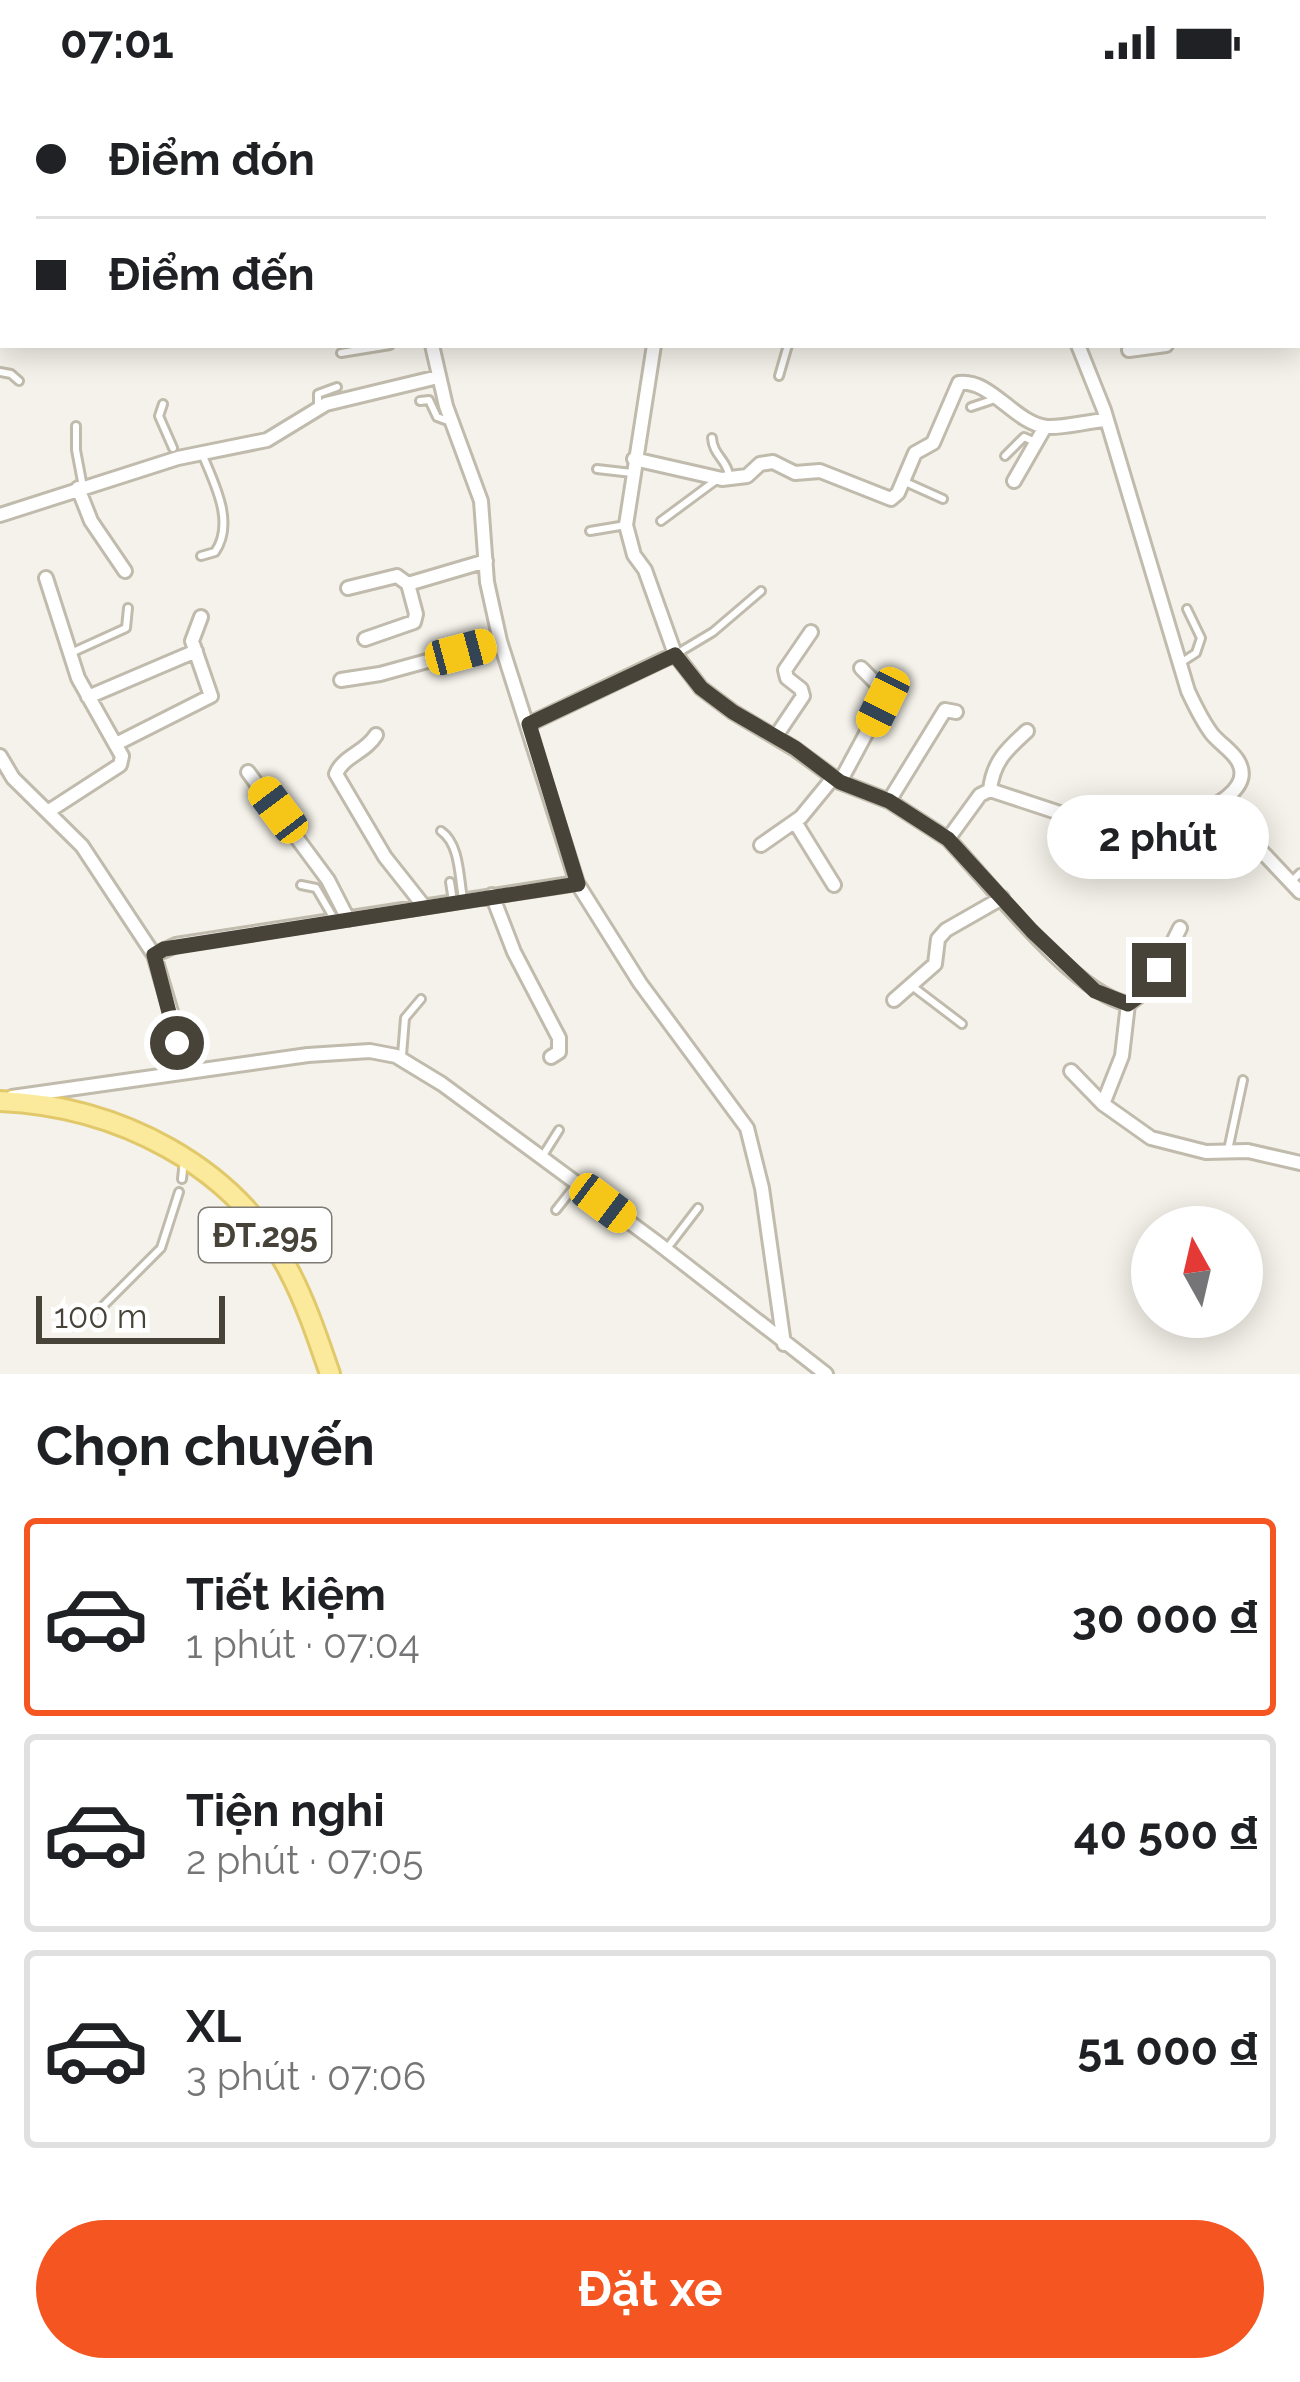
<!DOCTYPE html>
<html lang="vi">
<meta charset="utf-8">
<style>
body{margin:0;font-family:Raleway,sans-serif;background:#f2f2f2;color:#202124;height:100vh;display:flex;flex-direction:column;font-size:45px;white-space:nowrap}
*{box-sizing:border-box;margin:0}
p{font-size:39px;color:#757577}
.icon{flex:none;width:66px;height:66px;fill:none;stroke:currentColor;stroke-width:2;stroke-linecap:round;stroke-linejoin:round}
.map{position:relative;height:1290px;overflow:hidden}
.side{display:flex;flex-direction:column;background:#fff;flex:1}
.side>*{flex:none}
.top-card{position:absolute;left:0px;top:0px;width:1302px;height:264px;box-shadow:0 6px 30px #0003;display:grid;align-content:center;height:264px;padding:0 36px;background:#fff}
.needle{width:78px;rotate:352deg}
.controls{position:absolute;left:1131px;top:1122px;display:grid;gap:24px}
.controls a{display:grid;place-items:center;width:132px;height:132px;border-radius:50%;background:#fff;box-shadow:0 6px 30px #0003;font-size:60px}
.scale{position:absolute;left:36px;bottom:30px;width:189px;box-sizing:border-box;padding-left:12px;border:6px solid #484338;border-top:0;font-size:33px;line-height:42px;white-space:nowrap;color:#484338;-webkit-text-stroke:9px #fff;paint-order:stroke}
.end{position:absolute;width:54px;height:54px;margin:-27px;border:15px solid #484338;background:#fff;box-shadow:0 0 0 6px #fff}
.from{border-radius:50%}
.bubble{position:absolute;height:84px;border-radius:42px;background:#fff;box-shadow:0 6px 30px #0003;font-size:39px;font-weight:700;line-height:84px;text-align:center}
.car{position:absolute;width:36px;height:72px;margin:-36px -18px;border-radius:15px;box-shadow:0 0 9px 3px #0007;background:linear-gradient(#f5c518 24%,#345 0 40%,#f5c518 0 76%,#345 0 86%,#f5c518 0)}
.top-card b{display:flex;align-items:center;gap:42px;height:114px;font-size:45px}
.top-card b+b{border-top:3px solid #e0e0e0}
.top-card i{width:30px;height:30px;background:#202124}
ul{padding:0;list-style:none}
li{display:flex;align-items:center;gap:36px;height:198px;margin:0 24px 18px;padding:0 12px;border:6px solid #e0e0e0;border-radius:12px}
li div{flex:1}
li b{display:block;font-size:45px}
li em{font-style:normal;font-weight:700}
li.selected{border-color:#f45521}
li>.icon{width:108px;height:108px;stroke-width:1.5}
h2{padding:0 36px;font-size:54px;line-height:144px}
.button{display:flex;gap:24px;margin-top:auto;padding:24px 36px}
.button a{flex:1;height:138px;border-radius:72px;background:#f45521;color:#fff;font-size:48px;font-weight:700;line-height:138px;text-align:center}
.status{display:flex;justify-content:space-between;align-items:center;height:84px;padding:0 60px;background:#fff;direction:ltr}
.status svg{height:33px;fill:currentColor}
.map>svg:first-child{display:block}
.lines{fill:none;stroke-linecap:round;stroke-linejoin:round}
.service-casing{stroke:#c0bbac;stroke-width:12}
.minor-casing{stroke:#c0bbac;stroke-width:18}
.tertiary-casing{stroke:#c0bbac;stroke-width:20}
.primary-casing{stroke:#e1c96b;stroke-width:24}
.service{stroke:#fff;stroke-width:6}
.minor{stroke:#fff;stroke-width:12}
.tertiary{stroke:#fff;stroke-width:14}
.primary{stroke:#fbe99c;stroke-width:18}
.route{stroke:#484338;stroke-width:15}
.labels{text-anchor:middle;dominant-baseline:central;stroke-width:9;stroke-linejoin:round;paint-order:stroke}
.shield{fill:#fff;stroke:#7f7b74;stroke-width:3}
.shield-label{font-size:33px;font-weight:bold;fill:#484338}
</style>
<div class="status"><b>07:01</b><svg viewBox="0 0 49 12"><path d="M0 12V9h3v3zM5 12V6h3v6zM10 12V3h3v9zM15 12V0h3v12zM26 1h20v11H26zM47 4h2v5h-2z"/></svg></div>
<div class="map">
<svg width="1300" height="1290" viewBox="0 0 1300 1290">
<rect width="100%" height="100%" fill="#f4f2ea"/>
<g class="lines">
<defs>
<path id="service" d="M341 269 390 261
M0 288 11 290 19 297
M779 292 788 261
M420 317 429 316 437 333 448 337
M163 320 159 332 173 364
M971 323 995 315
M318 324V310L337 303
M76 342V366L83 403
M712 354C713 371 727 376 729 391
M1005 372 1024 353 1033 357
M597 385 632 389
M903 397 943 415
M661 437 715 397
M590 447 626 441
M201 472 215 468C235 439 215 401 203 372
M71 569 126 544 128 524
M678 569 713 548 761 507
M1182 578 1196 569 1201 554 1187 525
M441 747C460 760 459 793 463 815
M450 798 453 817
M1291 798 1300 789
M301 801 316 804 333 833
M912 902 962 940
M402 971 405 934 421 915
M1228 1066 1243 996
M542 1073 559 1046
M182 1095 184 1076
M556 1126 575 1102
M668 1163 698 1124
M100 1225 161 1164 179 1108"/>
<path id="minor" d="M188 0 190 3
M233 0 235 3
M544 0 545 3
M290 3 291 0
M406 3 407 0
M0 136H3
M432 261 446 322 481 417 487 498 500 557 577 799 640 899 747 1044 762 1104 784 1260
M654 261 626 441 634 471 645 486 675 570 701 604 733 628 795 665 840 698 889 717 948 755 980 711 990 706 1084 737 1117 767 1140 770 1155 778 1168 776 1184 737C1202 728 1254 708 1239 679 1234 668 1220 660 1212 650 1202 637 1195 622 1188 607L1104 326 1078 261
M1129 266 1166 261
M634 375 722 395 747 392 760 380 773 378 795 389 820 387 891 415 898 409 915 369 933 359 959 299C991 295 1014 339 1047 343 1065 344 1088 337 1107 336
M1014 397 1045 343
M78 404 91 437 125 487
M0 431 178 374 267 356 326 320 438 293
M46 494 78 594 122 672 120 681 49 727
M348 504 397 492 408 500
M365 555 414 538 416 530 408 500 486 477
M341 596 380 590 500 557
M88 613 196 567
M529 640 675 570
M376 651C366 668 342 673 336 690L385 773 423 821
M776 652 803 612 801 605 787 594 785 586 811 548
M116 660 211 612 192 557 201 533
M0 672 13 694 82 762 154 871 172 931 181 987
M248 688 328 796 348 835
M840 698 883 618V606L861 584
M990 706C993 678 1006 666 1027 647
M889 717 945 626 956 628
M1218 721 1300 808
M795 738 834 801
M948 755C989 798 1073 909 1128 920L1143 909 1159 886 1180 844
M761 761 801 733 833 694
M492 811 514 868 559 954V968L551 973
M154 871 176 861 577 799
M894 916 935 880 938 855 946 846 1002 814
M1071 987 1103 1020 1151 1054 1206 1068 1248 1067 1300 1079
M12 1013 308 971 370 967 396 972 442 1000 655 1157 826 1290
M1103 1020 1122 972 1128 920"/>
<path id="tertiary" d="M1076 3V0
M1299 97 1300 96"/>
<path id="primary" d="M0 1017C116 1022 235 1080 289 1187 306 1219 318 1255 330 1290"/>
</defs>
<use href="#service" class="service-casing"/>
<use href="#minor" class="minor-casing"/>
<use href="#tertiary" class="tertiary-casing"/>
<use href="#primary" class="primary-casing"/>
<use href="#service" class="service"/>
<use href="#minor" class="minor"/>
<use href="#tertiary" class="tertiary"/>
<use href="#primary" class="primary"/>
</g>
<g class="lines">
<path class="route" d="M177 959 154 871 164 865 578 800 529 640 675 571 701 604 733 628 795 664 840 698 889 717 948 755 1032 847 1095 907 1128 920 1143 909 1159 886"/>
</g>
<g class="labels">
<rect class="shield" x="199" y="1124" width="132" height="54" rx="9"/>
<g class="shield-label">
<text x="265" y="1151">ĐT.295</text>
</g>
</g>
</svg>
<div class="controls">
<a><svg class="needle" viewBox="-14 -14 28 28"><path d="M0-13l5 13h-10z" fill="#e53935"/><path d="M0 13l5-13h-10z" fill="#757577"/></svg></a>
</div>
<div class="scale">100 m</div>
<i class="end from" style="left:177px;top:959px"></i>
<i class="end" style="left:1159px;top:886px"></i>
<div class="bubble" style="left:1047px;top:711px;width:222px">2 phút</div>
<i class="car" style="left:461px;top:568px;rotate:75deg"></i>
<i class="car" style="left:883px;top:618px;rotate:206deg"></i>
<i class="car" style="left:278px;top:726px;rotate:323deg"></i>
<i class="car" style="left:603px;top:1119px;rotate:127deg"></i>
<div class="top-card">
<b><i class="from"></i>Điểm đón</b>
<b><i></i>Điểm đến</b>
</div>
</div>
<section class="side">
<h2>Chọn chuyến</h2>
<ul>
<li class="selected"><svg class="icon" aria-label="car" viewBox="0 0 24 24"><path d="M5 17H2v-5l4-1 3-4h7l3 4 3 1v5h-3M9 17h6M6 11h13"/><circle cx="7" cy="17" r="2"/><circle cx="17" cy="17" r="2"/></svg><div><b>Tiết kiệm</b><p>1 phút · 07:04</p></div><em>30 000 ₫</em></li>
<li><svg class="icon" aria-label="car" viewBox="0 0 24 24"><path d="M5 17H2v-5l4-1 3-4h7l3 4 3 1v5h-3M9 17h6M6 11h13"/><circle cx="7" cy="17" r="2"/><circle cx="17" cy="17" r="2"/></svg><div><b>Tiện nghi</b><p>2 phút · 07:05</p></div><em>40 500 ₫</em></li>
<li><svg class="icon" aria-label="car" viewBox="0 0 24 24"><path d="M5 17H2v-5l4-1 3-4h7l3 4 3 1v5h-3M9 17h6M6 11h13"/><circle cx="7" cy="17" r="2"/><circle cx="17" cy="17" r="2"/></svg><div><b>XL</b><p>3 phút · 07:06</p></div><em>51 000 ₫</em></li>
</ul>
<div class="button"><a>Đặt xe</a></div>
</section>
